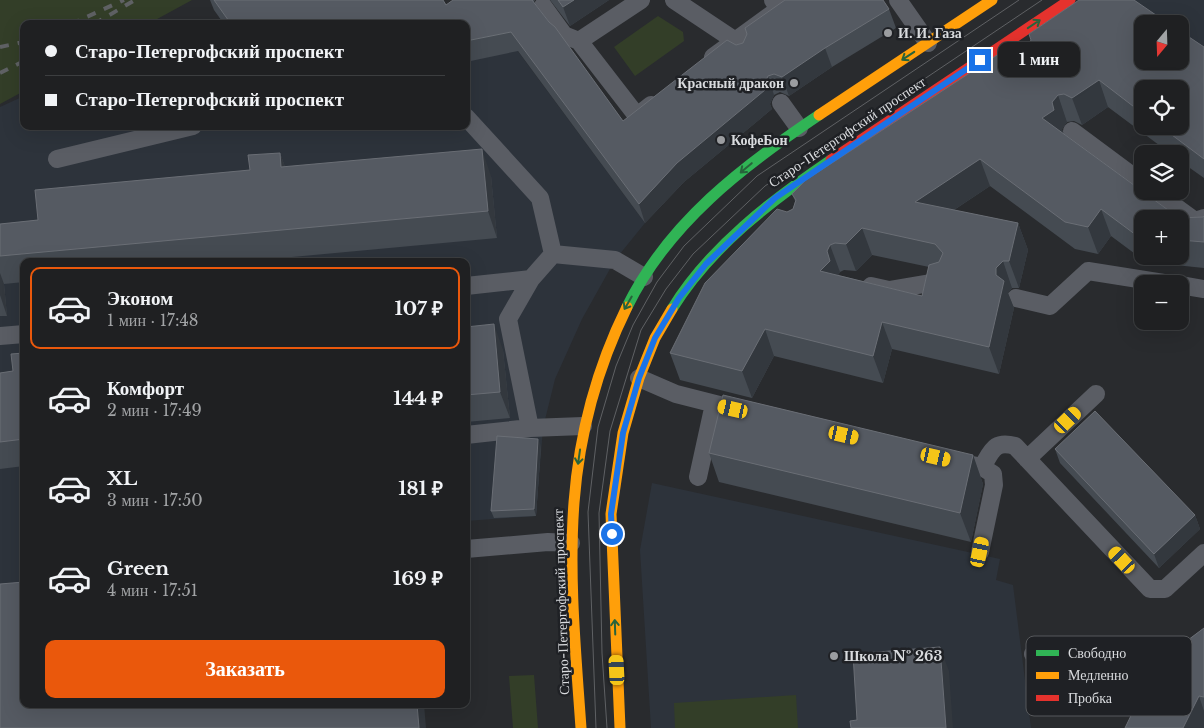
<!DOCTYPE html>
<html lang="ru">
<meta charset="utf-8">
<style>
body{margin:0;font-family:"Libre Baskerville",serif;background:#27282a;color:#f1f3f6;height:100vh;display:flex;flex-direction:column;font-size:19px;white-space:nowrap}
*{box-sizing:border-box;margin:0}
p{font-size:16px;color:#a1a3a5}
.icon{flex:none;width:28px;height:28px;fill:none;stroke:currentColor;stroke-width:2;stroke-linecap:round;stroke-linejoin:round}
.map{position:relative;flex:1;overflow:hidden}
.details{position:absolute;left:20px;top:258px;width:450px;height:450px;display:flex;flex-direction:column;background:#1f2022;border-radius:10px;box-shadow:0 5px 20px #0002,0 0 0 1px #3c3e40}
.details>*{flex:none}
.banner{position:absolute;left:20px;top:20px;width:450px;height:110px;border-radius:10px;box-shadow:0 5px 20px #0002,0 0 0 1px #3c3e40;display:grid;align-content:center;height:110px;padding:0 25px;background:#1f2022}
.needle{width:32px;rotate:199deg}
.tools{position:absolute;left:1134px;top:15px;display:grid;gap:10px}
.tools a{display:grid;place-items:center;width:55px;height:55px;border-radius:10px;background:#1f2022;box-shadow:0 5px 20px #0002,0 0 0 1px #3c3e40;font-size:25px}
.end{position:absolute;width:22px;height:22px;margin:-11px;border:6px solid #1a73e8;background:#fff;box-shadow:0 0 0 2px #fff}
.from{border-radius:50%}
.bubble{position:absolute;height:35px;border-radius:10px;background:#1f2022;box-shadow:0 5px 20px #0002,0 0 0 1px #3c3e40;font-size:16px;font-weight:800;line-height:35px;text-align:center}
.car{position:absolute;width:15px;height:30px;margin:-15px -8px;border-radius:6px;box-shadow:0 0 4px 1px #0007;background:linear-gradient(#f5c518 24%,#345 0 40%,#f5c518 0 76%,#345 0 86%,#f5c518 0)}
.banner b{display:flex;align-items:center;gap:18px;height:48px;font-size:19px}
.banner b+b{border-top:1px solid #3c3e40}
.banner i{width:12px;height:12px;background:#f1f3f6}
ul{padding:9px 0 0;list-style:none}
li{display:flex;align-items:center;gap:15px;height:82px;margin:0 10px 8px;padding:0 15px;border:2px solid transparent;border-radius:10px}
li div{flex:1}
li b{display:block;font-size:19px}
li em{font-style:normal;font-weight:800}
li.current{border-color:#ea580c}
li>.icon{width:45px;height:45px;stroke-width:1.5}
.action{display:flex;gap:10px;margin-top:auto;padding:10px 25px}
.action a{flex:1;height:58px;border-radius:10px;background:#ea580c;color:#fff;font-size:20px;font-weight:800;line-height:58px;text-align:center}
.map>svg:first-child{display:block}
.built{fill:#2d333b}
.green{fill:#333e28}
.lines{fill:none;stroke-linecap:round;stroke-linejoin:round}
.lane{stroke:#5a5d64;stroke-width:18}
.fast{stroke:#30b455;stroke-width:11}
.slow{stroke:#ff9f0a;stroke-width:11}
.jam{stroke:#e5322d;stroke-width:11}
.tram{stroke:#5f6164;stroke-width:1}
.rail{stroke:#5f6164;stroke-width:4;stroke-dasharray:9 9;stroke-linecap:butt}
.wall{fill:#454b52;fill-rule:evenodd}
.shaded-wall{fill:#33383e}
.building{fill:#555a62;stroke:#6a6e75;fill-rule:evenodd}
.oneway{stroke:#27633b}
.route{stroke:#1a73e8;stroke-width:6}
.poi-dot{fill:#9b9da0;stroke:#1f2125;stroke-width:2}
.labels{text-anchor:middle;dominant-baseline:central;stroke-width:5;stroke-linejoin:round;paint-order:stroke}
.poi-label{font-size:14px;font-weight:bold;fill:#d9dbde;stroke:#1f2125;text-anchor:start}
.street-label{font-size:14px;fill:#d9dbde;stroke:#1f2125}
.key{fill:#1f2125;stroke:#57595c;stroke-width:1}
.key-label{font-size:14px;fill:#d9dbde}
</style>
<div class="map">
<svg width="1204" height="728" viewBox="0 0 1204 728">
<rect width="100%" height="100%" fill="#292b2e"/>
<path class="built" d="M1129 0H1204V68L1180 51V24H1142Z
M492 16 645 223 615 260 582 319 555 379 543 428 536 516 466 521V261H24V704L0 728V107L24 96V126H466V29Z
M652 483 1000 559 996 580 1013 585 1031 728H651L640 550Z"/>
<path class="green" d="M0 0H192L148 24H24V91L0 104Z
M658 16 683 32 684 41 635 76 614 47Z
M534 675 538 728H513L509 676Z
M796 695 798 728H675L674 703Z"/>
<g class="lines">
<path class="lane" d="M674 0 734 40 740 48
M898 0 928 43
M543 6 564 35 579 41 637 116 651 105
M579 41 641 0
M713 57 779 9 773 0
M781 103 799 128
M466 117 540 198 553 254
M1072 131 1142 183
M57 159 193 126
M1154 191 1195 221 1204 218
M553 254 615 260 644 277
M1180 285 1204 289
M466 286 531 279 553 254
M871 286 889 290 942 281
M1016 298 1050 306 1088 271 1170 284
M0 336 24 334
M639 378 676 394 743 411
M530 428 508 319 531 279
M466 435 530 428 583 426
M1027 459 1096 394
M953 461 982 467 993 474 994 485 980 552
M982 467C992 451 994 440 1015 446L1150 589H1165L1204 553
M698 477 714 404
M466 549 548 542 571 543
M1033 654 1136 708"/>
<path class="fast" d="M627 307C668 223 743 166 819 115
M672 309C710 247 772 200 831 160"/>
<path class="slow" d="M819 115 992 0
M581 728C570 574 556 451 627 307
M620 728 611 514 623 433 639 378 655 338 672 309"/>
<path class="jam" d="M831 160 1070 0"/>
<path class="tram" d="M596 728 588 512 598 427 616 366 633 325 657 282 684 246 757 176 1019 0
M607 728 602 653 599 513 610 431 641 330 666 289 693 254 765 186 1042 0"/>
<path class="rail" d="M71 24 124 0
M94 24 135 0
M0 47 24 42
M0 73 24 61"/>
</g>
<path class="wall" d="M210 0H443L446 5 453 0H535L534 2 549 22 623 121 736 45 889 9 896 28 832 67 789 96 780 92 774 95 770 104 772 109 684 182 645 223 518 51 466 62V24H224L214 10Z
M550 0H609L570 26Z
M1204 47V178L1180 161V154H1171L1108 107 1082 125 1074 121 1067 122 1062 129 1063 133 1179 218 1203 217 1204 216V268L1146 262 1111 236 1098 254 1075 249 990 186 954 210 1018 223 1028 250 1019 288H1012L1008 293 1014 308 999 374 892 349 883 383 774 356 752 398 680 380 670 353 787 212 793 209 795 201 792 194 1020 51ZM1142 89 1180 126H1142ZM1142 219H1180V256H1142ZM872 255 929 267 922 296 838 275 840 272 844 270 856 271Z
M280 153 285 167 491 176 497 238 249 261H24V282L4 284 7 316H0V224L38 220 250 170Z
M466 327 503 350 510 418 466 422Z
M24 353V466L0 469V373L13 371Z
M541 446 536 516 494 518 491 511Z
M1055 449 1195 515 1200 529 1159 568 1060 463Z
M709 453 973 455 983 484 971 542 719 482Z
M1204 628V728L1156 664Z"/>
<path class="shaded-wall" d="M574 0H609L570 26 563 7Z
M825 48 832 67 789 96 782 77Z
M768 76 774 95 770 104 772 109 684 182 645 223 639 204 677 163 764 85Z
M1099 80 1108 107 1082 125 1072 98Z
M1058 95 1067 122 1062 129 1064 137 1042 118Z
M482 149 491 176 497 238 488 211Z
M280 153 290 180 281 167Z
M980 159 990 186 925 229 915 202Z
M1101 209 1111 236 1098 254 1088 227Z
M1018 223 1028 250 1019 288 1009 261Z
M862 228 872 255 856 271 846 244Z
M830 245 840 272 837 278 820 271 827 251Z
M1003 261 1012 288 1008 293 1014 308 999 374 989 347 996 275V268Z
M0 273 4 284 7 316 0 295Z
M882 322 892 349 883 383 873 356Z
M494 324 503 350 510 418 500 392Z
M765 329 774 356 752 398 742 371Z
M538 439 541 446 536 516 534 509Z
M973 455 983 484 971 542 960 513Z
M1195 515 1200 529 1159 568 1154 554Z
M940 647 949 671 953 728H946Z
M1199 696 1204 711V728H1183Z
M417 704H424L426 728H419Z"/>
<path class="building" d="M214 0H443L446 5 453 0H532L549 22 555 27 623 121 727 40 736 45 743 43 747 34 745 28 785 0H883L889 9 825 48 782 77 774 74 768 76 764 85 765 90 677 163 639 204 511 32 466 41V24H231Z
M558 0H574L563 7Z
M1079 0H1134L1169 24H1142V61H1180V31L1204 47V159L1160 126H1180V89H1142V113L1099 80 1072 98 1064 94 1058 95 1052 102 1054 110 1042 118 1179 218 1203 217 1204 216V242L1180 240V219H1142V236L1136 235 1101 209 1088 227 1065 222 980 159 915 202 1018 223 1009 261H1003L996 268V275L1004 281 989 347 882 322 873 356 765 329 742 371 670 353 705 283 777 209 787 212 793 209 796 200 792 194 806 180 1011 46 1020 51 1026 49 1031 40 1029 34ZM862 228 935 244 943 253 939 262 929 265 922 296 820 271 830 261 827 251 830 245 835 243 846 244Z
M482 149 488 211 0 256V224L38 220 35 190 250 170 248 155 280 153 281 167Z
M494 324 500 392 466 395V327Z
M24 353V439L0 442V373L13 371 11 354Z
M723 395 973 455 960 513 709 453Z
M1095 411 1195 515 1154 554 1055 449Z
M497 436 538 439 534 509 491 511Z
M24 582V704H417L419 728H0V584Z
M1204 628V697L1199 696 1183 728H1125L1156 664Z
M940 647 946 728H851L850 721 857 720 853 654Z"/>
<defs><path id="oneway-shaft" d="M-6 0H5M1.5-3L5.5 0L1.5 3" fill="none" stroke-width="1.6" stroke-linecap="round" stroke-linejoin="round" transform="scale(1.25)"/></defs>
<g class="oneway">
<use href="#oneway-shaft" transform="translate(1034 24) rotate(-34)"/>
<use href="#oneway-shaft" transform="translate(908 56) rotate(147)"/>
<use href="#oneway-shaft" transform="translate(746 168) rotate(140)"/>
<use href="#oneway-shaft" transform="translate(628 303) rotate(120)"/>
<use href="#oneway-shaft" transform="translate(579 457) rotate(98)"/>
<use href="#oneway-shaft" transform="translate(615 627) rotate(-92)"/>
</g>
<g class="lines">
<path class="route" d="M612 534 611 514 623 433 639 378 655 338 679 298 706 264 775 198 980 60"/>
</g>
<g class="poi-dot">
<circle cx="888" cy="33" r="5"/>
<circle cx="794" cy="83" r="5"/>
<circle cx="721" cy="140" r="5"/>
<circle cx="834" cy="656" r="5"/>
</g>
<g class="labels">
<g class="poi-label">
<text x="898" y="33">И. И. Газа</text>
<text x="784" y="83" text-anchor="end">Красный дракон</text>
<text x="731" y="140">КофеБон</text>
<text x="844" y="656">Школа № 263</text>
</g>
<g class="street-label">
<text transform="translate(847 132) rotate(-34)">Старо-Петергофский проспект</text>
<text transform="translate(561 602) rotate(-92)">Старо-Петергофский проспект</text>
</g>
</g>
<rect x="1026" y="636" width="166" height="80" rx="8" class="key"/>
<rect x="1036" y="650" width="23" height="6" fill="#30b455"/>
<rect x="1036" y="672" width="23" height="7" fill="#ff9f0a"/>
<rect x="1036" y="695" width="23" height="6" fill="#e5322d"/>
<g class="key-label">
<text x="1068" y="658">Свободно</text>
<text x="1068" y="680">Медленно</text>
<text x="1068" y="703">Пробка</text>
</g>
</svg>
<div class="tools">
<a><svg class="needle" viewBox="-14 -14 28 28"><path d="M0-13l5 13h-10z" fill="#e53935"/><path d="M0 13l5-13h-10z" fill="#a1a3a5"/></svg></a>
<a><svg class="icon" aria-label="locate" viewBox="0 0 24 24"><circle cx="12" cy="12" r="6"/><path d="M12 2v4M12 18v4M2 12h4M18 12h4"/></svg></a>
<a><svg class="icon" aria-label="layers" viewBox="0 0 24 24"><path d="M12 4l9 5-9 5-9-5zM3 14l9 5 9-5"/></svg></a>
<a>+</a>
<a>−</a>
</div>
<i class="end from" style="left:612px;top:534px"></i>
<i class="end" style="left:980px;top:60px"></i>
<div class="bubble" style="left:998px;top:42px;width:82px">1 мин</div>
<i class="car" style="left:733px;top:409px;rotate:283deg"></i>
<i class="car" style="left:1068px;top:420px;rotate:46deg"></i>
<i class="car" style="left:844px;top:435px;rotate:103deg"></i>
<i class="car" style="left:936px;top:457px;rotate:103deg"></i>
<i class="car" style="left:980px;top:552px;rotate:12deg"></i>
<i class="car" style="left:1122px;top:560px;rotate:317deg"></i>
<i class="car" style="left:617px;top:670px;rotate:357deg"></i>
<div class="banner">
<b><i class="from"></i>Старо-Петергофский проспект</b>
<b><i></i>Старо-Петергофский проспект</b>
</div>
<section class="details">
<ul>
<li class="current"><svg class="icon" aria-label="car" viewBox="0 0 24 24"><path d="M5 17H2v-5l4-1 3-4h7l3 4 3 1v5h-3M9 17h6M6 11h13"/><circle cx="7" cy="17" r="2"/><circle cx="17" cy="17" r="2"/></svg><div><b>Эконом</b><p>1 мин · 17:48</p></div><em>107 ₽</em></li>
<li><svg class="icon" aria-label="car" viewBox="0 0 24 24"><path d="M5 17H2v-5l4-1 3-4h7l3 4 3 1v5h-3M9 17h6M6 11h13"/><circle cx="7" cy="17" r="2"/><circle cx="17" cy="17" r="2"/></svg><div><b>Комфорт</b><p>2 мин · 17:49</p></div><em>144 ₽</em></li>
<li><svg class="icon" aria-label="car" viewBox="0 0 24 24"><path d="M5 17H2v-5l4-1 3-4h7l3 4 3 1v5h-3M9 17h6M6 11h13"/><circle cx="7" cy="17" r="2"/><circle cx="17" cy="17" r="2"/></svg><div><b>XL</b><p>3 мин · 17:50</p></div><em>181 ₽</em></li>
<li><svg class="icon" aria-label="car" viewBox="0 0 24 24"><path d="M5 17H2v-5l4-1 3-4h7l3 4 3 1v5h-3M9 17h6M6 11h13"/><circle cx="7" cy="17" r="2"/><circle cx="17" cy="17" r="2"/></svg><div><b>Green</b><p>4 мин · 17:51</p></div><em>169 ₽</em></li>
</ul>
<div class="action"><a>Заказать</a></div>
</section>
</div>
